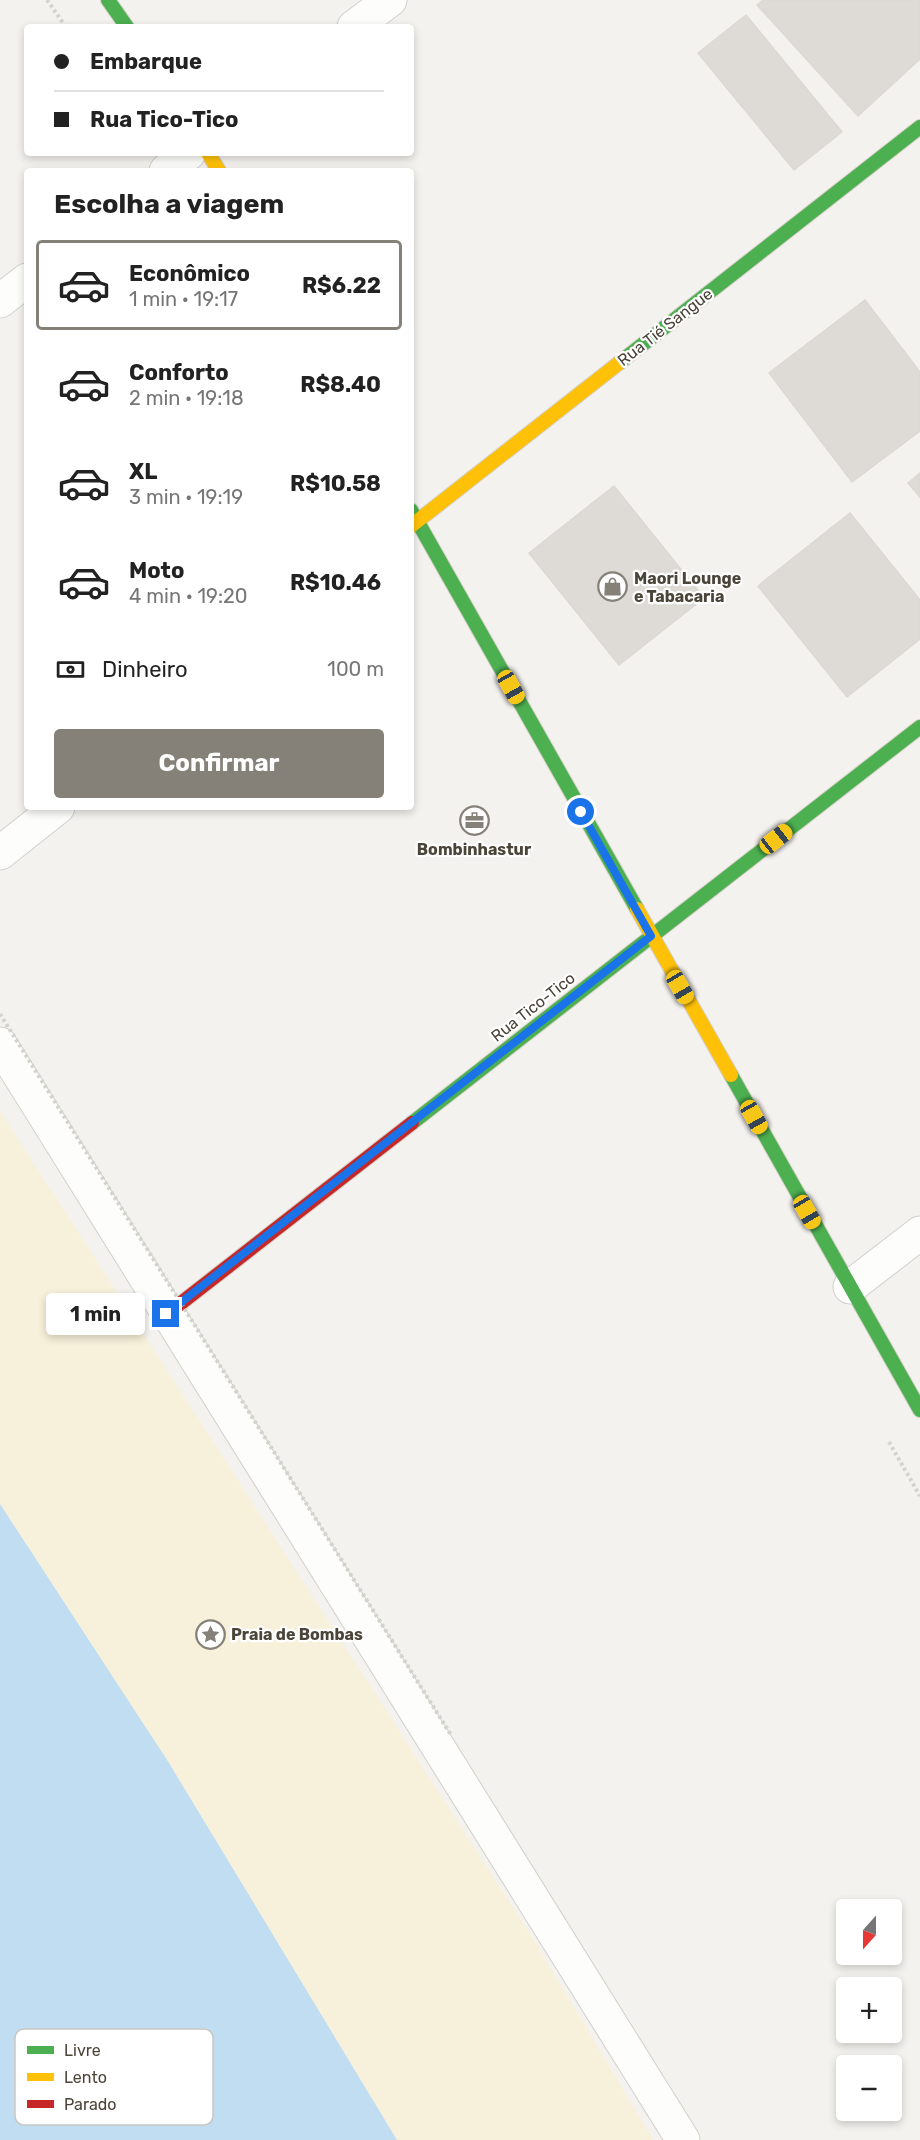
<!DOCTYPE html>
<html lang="pt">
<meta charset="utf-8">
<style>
body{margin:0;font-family:Rubik,sans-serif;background:#f6f6f6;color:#222;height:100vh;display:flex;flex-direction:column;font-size:22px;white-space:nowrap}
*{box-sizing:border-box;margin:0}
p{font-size:20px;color:#767676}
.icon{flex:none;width:33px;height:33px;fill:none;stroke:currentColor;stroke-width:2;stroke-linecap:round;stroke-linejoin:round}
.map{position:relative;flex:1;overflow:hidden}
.sheet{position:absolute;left:24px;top:168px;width:390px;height:642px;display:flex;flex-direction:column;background:#fff;border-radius:6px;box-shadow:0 3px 9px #0003}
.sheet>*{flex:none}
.hud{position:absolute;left:24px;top:24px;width:390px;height:132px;border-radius:6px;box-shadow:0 3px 9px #0003;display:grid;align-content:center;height:132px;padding:0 30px;background:#fff}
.needle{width:39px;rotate:201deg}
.buttons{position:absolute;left:836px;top:1899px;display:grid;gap:12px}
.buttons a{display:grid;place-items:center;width:66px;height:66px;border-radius:6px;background:#fff;box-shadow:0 3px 9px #0003;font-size:30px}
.end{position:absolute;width:27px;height:27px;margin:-14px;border:8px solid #1a73e8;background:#fff;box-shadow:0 0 0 3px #fff}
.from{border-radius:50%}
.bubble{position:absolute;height:42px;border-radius:6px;background:#fff;box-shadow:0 3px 9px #0003;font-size:20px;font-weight:700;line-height:42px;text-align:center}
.car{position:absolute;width:18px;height:36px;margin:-18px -9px;border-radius:8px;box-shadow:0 0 4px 2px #0007;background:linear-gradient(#f5c518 24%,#345 0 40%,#f5c518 0 76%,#345 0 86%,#f5c518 0)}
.hud b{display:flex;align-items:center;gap:21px;height:57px;font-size:22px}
.hud b+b{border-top:2px solid #e0e0e0}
.hud i{width:15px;height:15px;background:#222}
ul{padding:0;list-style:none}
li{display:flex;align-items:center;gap:18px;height:90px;margin:0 12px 9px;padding:0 18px;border:3px solid transparent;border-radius:6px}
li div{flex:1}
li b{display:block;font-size:22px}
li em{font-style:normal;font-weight:700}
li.selected{border-color:#868178}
li>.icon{width:54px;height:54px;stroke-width:1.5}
h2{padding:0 30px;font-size:27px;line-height:72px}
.pay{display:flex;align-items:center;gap:15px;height:66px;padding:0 30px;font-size:22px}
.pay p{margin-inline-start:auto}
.action{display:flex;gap:12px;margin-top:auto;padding:12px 30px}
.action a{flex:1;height:69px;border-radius:6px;background:#868178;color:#fff;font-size:24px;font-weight:700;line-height:69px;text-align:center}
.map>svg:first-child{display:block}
.sand{fill:#f7f0da}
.water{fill:#c0ddf1}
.building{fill:#dedbd6;stroke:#dcd9d4;stroke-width:1.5}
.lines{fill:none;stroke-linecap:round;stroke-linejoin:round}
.street-casing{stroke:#d2d0cb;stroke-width:35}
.fast-casing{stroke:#d3cfc5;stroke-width:16}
.slow-casing{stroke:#d3cfc5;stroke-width:16}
.jam-casing{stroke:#d3cfc5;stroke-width:16}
.path{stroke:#d3d2cc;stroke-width:4;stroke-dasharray:3 3;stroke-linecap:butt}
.street{stroke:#fdfdfc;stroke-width:33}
.fast{stroke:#4caf50;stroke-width:14}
.slow{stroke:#ffc107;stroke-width:14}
.jam{stroke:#c62828;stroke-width:14}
.path-bridge{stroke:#d3d2cc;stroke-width:4;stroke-dasharray:3 3;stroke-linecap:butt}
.route{stroke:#1a73e8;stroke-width:8}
.labels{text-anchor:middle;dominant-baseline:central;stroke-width:4.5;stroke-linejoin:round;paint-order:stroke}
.street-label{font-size:16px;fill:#4b4439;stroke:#fff}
.poi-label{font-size:16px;font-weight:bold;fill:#4b4439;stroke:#fff;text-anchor:start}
.key{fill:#fff;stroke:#c9c7c4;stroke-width:1.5}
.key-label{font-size:16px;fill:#4b4439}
</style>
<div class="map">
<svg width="920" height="2140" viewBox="0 0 920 2140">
<rect width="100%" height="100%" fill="#f4f2ee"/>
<path class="sand" d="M0 1111 535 1942 653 2140H397L169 1763 0 1504Z"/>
<path class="water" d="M0 1504 169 1763 397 2140H0Z"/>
<path class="building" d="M763 0H920V59L858 116 757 5Z
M746 15 842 132 794 170 698 53Z
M865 300 920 372V431L852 482 769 373Z
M920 473V497L908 483Z
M614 486 704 598 619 665 529 553Z
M850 513 920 600V639L847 697 758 586Z"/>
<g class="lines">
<defs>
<path id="street" d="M354 27 390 0
M166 171 189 153
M0 301 27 280
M0 853 58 807
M0 1044 683 2140
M850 1287 920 1233"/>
<path id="fast" d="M108 0 127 27
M619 363 920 127
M411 510 637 909
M731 1075 920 1410
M412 1123 920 727"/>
<path id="slow" d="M208 153 219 171
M411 526 619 363
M637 909 731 1075"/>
<path id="jam" d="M167 1314 412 1123"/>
</defs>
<use href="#street" class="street-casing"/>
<use href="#fast" class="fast-casing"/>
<use href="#slow" class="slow-casing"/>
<use href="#jam" class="jam-casing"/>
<path class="path" d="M47 0 66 27
M889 1442 920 1496"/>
<use href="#street" class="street"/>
<use href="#fast" class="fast"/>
<use href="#slow" class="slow"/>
<use href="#jam" class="jam"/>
<path class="path-bridge" d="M0 1014 451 1735"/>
</g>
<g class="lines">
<path class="route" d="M166 1314 651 936 581 812"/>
</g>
<defs>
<symbol id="shop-ring" viewBox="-11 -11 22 22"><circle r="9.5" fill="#fff" stroke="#868178" stroke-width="1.5"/><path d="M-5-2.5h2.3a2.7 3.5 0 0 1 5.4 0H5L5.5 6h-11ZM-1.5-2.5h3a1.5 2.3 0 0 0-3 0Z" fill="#868178"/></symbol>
<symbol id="office-ring" viewBox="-11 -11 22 22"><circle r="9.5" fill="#fff" stroke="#868178" stroke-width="1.5"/><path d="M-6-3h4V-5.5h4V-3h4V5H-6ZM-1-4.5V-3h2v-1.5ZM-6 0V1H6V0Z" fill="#868178"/></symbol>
<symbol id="sight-ring" viewBox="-11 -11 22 22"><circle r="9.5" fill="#fff" stroke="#868178" stroke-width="1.5"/><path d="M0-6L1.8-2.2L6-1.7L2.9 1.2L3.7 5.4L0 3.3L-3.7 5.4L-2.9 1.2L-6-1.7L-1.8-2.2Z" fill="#868178"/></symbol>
</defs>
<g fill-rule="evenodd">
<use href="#shop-ring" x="596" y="570" width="33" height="33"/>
<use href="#office-ring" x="458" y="804" width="33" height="33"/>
<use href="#sight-ring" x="194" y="1618" width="33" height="33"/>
</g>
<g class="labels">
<g class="street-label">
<text transform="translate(665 327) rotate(-38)">Rua Tié Sangue</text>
<text transform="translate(533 1007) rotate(-38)">Rua Tico-Tico</text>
</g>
<g class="poi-label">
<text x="634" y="578">Maori Lounge<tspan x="634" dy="18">e Tabacaria</tspan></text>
<text x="474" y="849" text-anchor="middle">Bombinhastur</text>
<text x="231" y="1634">Praia de Bombas</text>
</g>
</g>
<rect x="15" y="2029" width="198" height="96" rx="9" class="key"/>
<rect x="27" y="2046" width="27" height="8" fill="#4caf50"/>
<rect x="27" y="2073" width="27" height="8" fill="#ffc107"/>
<rect x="27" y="2100" width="27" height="8" fill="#c62828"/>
<g class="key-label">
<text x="64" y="2056">Livre</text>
<text x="64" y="2083">Lento</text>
<text x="64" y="2110">Parado</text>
</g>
</svg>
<div class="buttons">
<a><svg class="needle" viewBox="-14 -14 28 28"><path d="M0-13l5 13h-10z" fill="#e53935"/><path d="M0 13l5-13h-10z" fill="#767676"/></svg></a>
<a>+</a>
<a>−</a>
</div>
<i class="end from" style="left:581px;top:812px"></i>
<i class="end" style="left:166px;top:1314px"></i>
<div class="bubble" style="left:46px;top:1293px;width:99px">1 min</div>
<i class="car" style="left:511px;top:687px;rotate:151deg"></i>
<i class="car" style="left:776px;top:839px;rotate:52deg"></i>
<i class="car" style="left:680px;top:987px;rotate:150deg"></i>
<i class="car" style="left:754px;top:1117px;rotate:151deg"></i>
<i class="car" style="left:807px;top:1212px;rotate:150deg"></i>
<div class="hud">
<b><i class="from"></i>Embarque</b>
<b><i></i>Rua Tico-Tico</b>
</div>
<section class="sheet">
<h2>Escolha a viagem</h2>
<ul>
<li class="selected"><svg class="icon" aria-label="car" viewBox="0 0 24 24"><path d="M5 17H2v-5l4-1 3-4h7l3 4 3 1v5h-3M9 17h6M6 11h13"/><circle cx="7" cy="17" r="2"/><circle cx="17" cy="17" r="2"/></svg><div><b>Econômico</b><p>1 min · 19:17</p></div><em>R$6.22</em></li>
<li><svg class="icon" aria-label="car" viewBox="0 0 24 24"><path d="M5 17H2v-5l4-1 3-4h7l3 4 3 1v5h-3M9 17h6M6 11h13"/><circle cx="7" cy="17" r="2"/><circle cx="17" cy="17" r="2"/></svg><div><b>Conforto</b><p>2 min · 19:18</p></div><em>R$8.40</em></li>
<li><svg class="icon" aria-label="car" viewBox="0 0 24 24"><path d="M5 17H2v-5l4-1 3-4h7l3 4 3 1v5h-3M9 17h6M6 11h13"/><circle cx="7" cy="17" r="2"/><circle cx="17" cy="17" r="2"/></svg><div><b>XL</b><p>3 min · 19:19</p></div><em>R$10.58</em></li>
<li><svg class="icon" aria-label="car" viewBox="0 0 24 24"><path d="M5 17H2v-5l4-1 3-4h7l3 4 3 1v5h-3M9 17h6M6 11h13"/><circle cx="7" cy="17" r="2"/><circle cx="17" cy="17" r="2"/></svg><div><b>Moto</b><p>4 min · 19:20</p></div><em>R$10.46</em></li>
</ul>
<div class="pay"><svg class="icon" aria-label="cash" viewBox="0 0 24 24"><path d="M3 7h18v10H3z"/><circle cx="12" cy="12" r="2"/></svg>Dinheiro<p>100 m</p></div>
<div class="action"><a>Confirmar</a></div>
</section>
</div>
